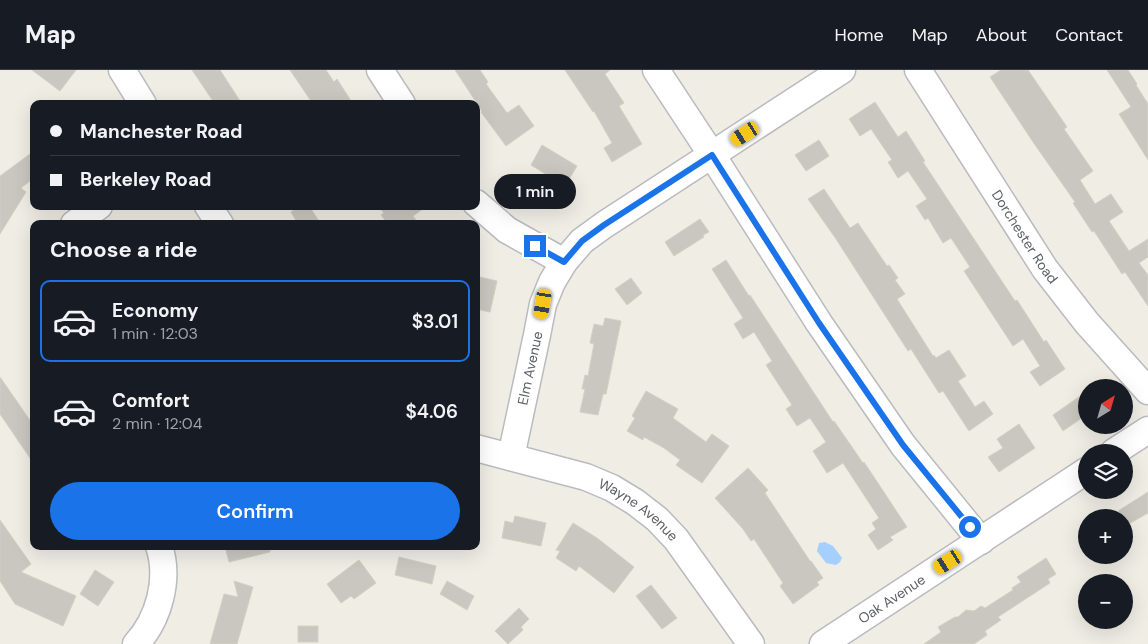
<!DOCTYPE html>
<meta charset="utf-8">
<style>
body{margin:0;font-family:"DM Sans",sans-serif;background:#242831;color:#f1f3f6;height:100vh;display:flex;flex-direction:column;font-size:19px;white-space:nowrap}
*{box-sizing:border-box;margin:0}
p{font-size:16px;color:#9ea1a6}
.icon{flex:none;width:28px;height:28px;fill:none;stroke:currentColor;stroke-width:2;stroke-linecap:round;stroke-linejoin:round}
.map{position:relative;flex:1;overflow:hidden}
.details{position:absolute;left:30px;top:150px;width:450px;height:330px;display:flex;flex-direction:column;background:#171b24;border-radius:10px;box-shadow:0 5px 20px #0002}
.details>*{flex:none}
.top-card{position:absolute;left:30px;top:30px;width:450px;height:110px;border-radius:10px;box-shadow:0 5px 20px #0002;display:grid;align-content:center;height:110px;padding:0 20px;background:#171b24}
.needle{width:32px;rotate:37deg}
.controls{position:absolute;left:1078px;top:309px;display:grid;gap:10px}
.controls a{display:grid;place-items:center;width:55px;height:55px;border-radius:50%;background:#171b24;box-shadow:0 5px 20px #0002;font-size:25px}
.end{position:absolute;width:22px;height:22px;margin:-11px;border:6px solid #1a73e8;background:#fff;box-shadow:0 0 0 2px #fff}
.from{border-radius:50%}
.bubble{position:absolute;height:35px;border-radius:18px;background:#171b24;box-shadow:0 5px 20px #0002;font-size:16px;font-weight:600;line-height:35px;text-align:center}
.car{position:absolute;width:15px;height:30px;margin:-15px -8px;border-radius:6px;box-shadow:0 0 4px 1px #0007;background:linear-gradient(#f5c518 24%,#345 0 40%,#f5c518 0 76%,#345 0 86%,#f5c518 0)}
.top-card b{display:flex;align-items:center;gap:18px;height:48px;font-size:19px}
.top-card b+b{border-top:1px solid #363941}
.top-card i{width:12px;height:12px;background:#f1f3f6}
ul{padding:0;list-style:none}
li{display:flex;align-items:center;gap:15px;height:82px;margin:0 10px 8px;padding:0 10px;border:2px solid transparent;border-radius:10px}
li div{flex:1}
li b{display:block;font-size:19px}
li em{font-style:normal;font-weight:600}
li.selected{border-color:#1a73e8}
li>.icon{width:45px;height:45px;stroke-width:1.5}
h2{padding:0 20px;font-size:22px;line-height:60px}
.primary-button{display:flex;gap:10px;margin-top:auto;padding:10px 20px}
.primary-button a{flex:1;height:58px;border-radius:30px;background:#1a73e8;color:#fff;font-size:20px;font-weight:600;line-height:58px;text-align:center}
header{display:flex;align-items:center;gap:30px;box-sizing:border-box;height:70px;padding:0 25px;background:#171b24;border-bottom:1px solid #363941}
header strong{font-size:24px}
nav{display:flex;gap:28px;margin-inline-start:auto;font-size:18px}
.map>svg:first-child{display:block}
.water{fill:#a4cfff}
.building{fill:#cac7c1;stroke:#d4d0c2}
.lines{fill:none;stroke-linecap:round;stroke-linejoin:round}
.minor-casing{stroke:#b9bbc0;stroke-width:29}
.minor{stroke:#fff;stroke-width:26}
.route{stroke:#1a73e8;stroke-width:6}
.labels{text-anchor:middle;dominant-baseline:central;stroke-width:4;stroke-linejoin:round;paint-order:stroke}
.street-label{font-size:14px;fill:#5c5f65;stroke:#fff}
</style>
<header>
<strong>Map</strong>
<nav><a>Home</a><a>Map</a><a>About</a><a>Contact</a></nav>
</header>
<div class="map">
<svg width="1148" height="574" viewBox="0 0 1148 574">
<rect width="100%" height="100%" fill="#efede4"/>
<path class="water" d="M825 472 833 476 842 488 840 492 836 495 826 493 817 481 819 473Z"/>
<path class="building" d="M32 0H76L60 21Z
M192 0H220L242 34H215Z
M290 0H326L334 12 337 9 353 34H313Z
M455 0H480L488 12 486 14 507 43 519 35 534 56 506 76 481 42 482 41Z
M565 0H610L605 4 624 33 619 36 642 74 612 92 604 78 612 73 594 41 593 42Z
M1001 0H1028L1067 57 1064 59 1093 101 1080 110 1095 134 1111 124 1123 142 1109 151 1129 181 1148 169V187L1139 193 1148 205V236L1125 202 1122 204 1094 161 1092 162 1073 133 1075 132 1033 72 990 7Z
M1107 0H1128L1137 14 1136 15 1148 34V90L1119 44 1131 37Z
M875 32 898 67 906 61 925 91 923 92 1015 231 1017 230 1044 272 1046 270 1065 299 1040 316 1030 302 1040 296 1023 269 1013 276 964 201 970 197 951 168 943 173 928 148 925 150 916 136 927 129 908 101 898 108 888 92 892 90 871 59 860 66 849 49Z
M819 70 829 86 806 101 795 85Z
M542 75 577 96 565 116 531 95Z
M34 81V108L21 118 26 122 0 164V106Z
M824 119 850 158 858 153 887 196 889 195 898 208 895 210 905 224 897 229 933 286 934 285 936 288 949 280 966 306 958 311 975 337 984 331 993 344 969 361 943 321 939 323 911 279 908 281 836 169 808 129Z
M300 136H309L321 154H298L291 142Z
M378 136H427L413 146 419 154H388L381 145 384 143Z
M700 149 709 162 703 165 704 167 674 186 665 172Z
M726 190 749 226 750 225 833 352 834 351 863 393 864 392 907 457 890 467 893 470 878 480 868 465 876 459 872 453 879 448 843 393 827 403 813 381 826 372 810 348 797 356 786 339 792 335 766 295 772 291 754 262 743 269 734 254 743 248 712 199Z
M476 206 497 211 490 242 476 239Z
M631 208 642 223 627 235 615 219Z
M605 248 621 251 606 324H603L598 345 580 342 585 319H582L585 305 588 306 594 274 590 273 594 254 603 256Z
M0 307 34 356V394L0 344Z
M646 321 678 339 673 348 706 372 712 364 729 376 702 413 676 395 680 390 664 378 644 367 643 370 627 361 635 348 632 346Z
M1086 322V345L1063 361 1053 345Z
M1019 354 1035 378 999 402 988 387 1003 378 997 369Z
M748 398 768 420 765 423 810 491H811L823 508 817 512 819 515 793 534 780 516 783 513 754 469 751 471 743 459 715 428Z
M1148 422V443L1127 455 1124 450V448H1122L1118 441Z
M515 446 546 453 541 476 502 468 505 451 513 453Z
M0 450 31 494 21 502 76 526 63 556 15 534 0 511Z
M573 453 597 468 634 497 614 523 579 496 576 501 556 488 560 481 556 480Z
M225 476H270V482L229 492Z
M399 487 436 496 432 514 395 505Z
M1046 488 1056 504 1048 509 1050 513 998 547 1001 550 985 561 987 565 974 574H924L941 562 938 557 955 547H958L966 540 974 541 981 536 985 538 1013 520 1012 518 1021 512 1017 507Z
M359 490 376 513 354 529 351 526 341 533 327 514Z
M95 500 114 512 98 536 80 524Z
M234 511 253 517 237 574H210L224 524 238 527Z
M447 511 474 526 467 540 440 524Z
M651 515 677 548 662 559 636 526Z
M519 538 529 549 521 557 523 560 508 574 495 561Z
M298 556H318V572H298Z"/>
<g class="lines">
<defs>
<g id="minor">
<path d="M122 0 143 34"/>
<path d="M380 0 402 34"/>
<path d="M656 0 712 85 819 253 903 375 981 471"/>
<path id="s1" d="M918 0 1045 199 1087 253 1148 321"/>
<path d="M476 133 507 160 564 192"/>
<path d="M208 136 220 154"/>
<path d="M74 154 99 136"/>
<path id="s2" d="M476 378 586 407 612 418 635 432 657 449 676 469 751 574"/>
<path d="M1114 382 1148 360"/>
<path id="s3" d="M511 387 537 265 543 234 552 212 564 192 582 171 604 155 842 0"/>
<path d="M136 574C159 549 170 509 159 476"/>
<path id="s4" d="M823 574 1086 401"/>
</g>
</defs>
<use href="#minor" class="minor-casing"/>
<use href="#minor" class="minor"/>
</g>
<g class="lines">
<path class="route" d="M535 176 564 192 582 171 604 155 712 85 819 253 903 375 970 457"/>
</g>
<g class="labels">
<g class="street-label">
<text stroke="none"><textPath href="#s1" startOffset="198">Dorchester Road</textPath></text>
<text stroke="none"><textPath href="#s3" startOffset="91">Elm Avenue</textPath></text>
<text stroke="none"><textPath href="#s2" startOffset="176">Wayne Avenue</textPath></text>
<text stroke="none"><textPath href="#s4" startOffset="82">Oak Avenue</textPath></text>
</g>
</g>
</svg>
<div class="controls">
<a><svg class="needle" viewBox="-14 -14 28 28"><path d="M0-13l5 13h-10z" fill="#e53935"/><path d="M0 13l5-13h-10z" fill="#9ea1a6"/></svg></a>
<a><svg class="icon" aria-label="layers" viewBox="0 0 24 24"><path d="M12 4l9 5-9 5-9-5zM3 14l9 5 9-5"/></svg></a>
<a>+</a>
<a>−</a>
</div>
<i class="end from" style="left:970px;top:457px"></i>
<i class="end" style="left:535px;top:176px"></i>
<div class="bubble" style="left:494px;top:104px;width:82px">1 min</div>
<i class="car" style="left:745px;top:64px;rotate:237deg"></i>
<i class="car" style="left:543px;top:234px;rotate:190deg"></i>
<i class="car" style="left:948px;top:492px;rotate:237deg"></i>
<div class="top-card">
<b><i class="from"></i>Manchester Road</b>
<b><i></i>Berkeley Road</b>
</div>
<section class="details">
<h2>Choose a ride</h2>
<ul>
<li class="selected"><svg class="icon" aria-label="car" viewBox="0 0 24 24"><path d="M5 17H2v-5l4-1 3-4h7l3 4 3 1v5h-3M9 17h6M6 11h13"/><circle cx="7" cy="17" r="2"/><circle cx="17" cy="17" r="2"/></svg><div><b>Economy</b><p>1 min · 12:03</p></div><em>$3.01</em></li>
<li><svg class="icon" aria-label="car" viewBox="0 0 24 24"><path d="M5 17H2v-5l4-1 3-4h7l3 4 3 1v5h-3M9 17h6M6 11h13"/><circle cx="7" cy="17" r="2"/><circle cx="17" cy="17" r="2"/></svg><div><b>Comfort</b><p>2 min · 12:04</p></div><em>$4.06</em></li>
</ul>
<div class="primary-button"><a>Confirm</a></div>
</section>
</div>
